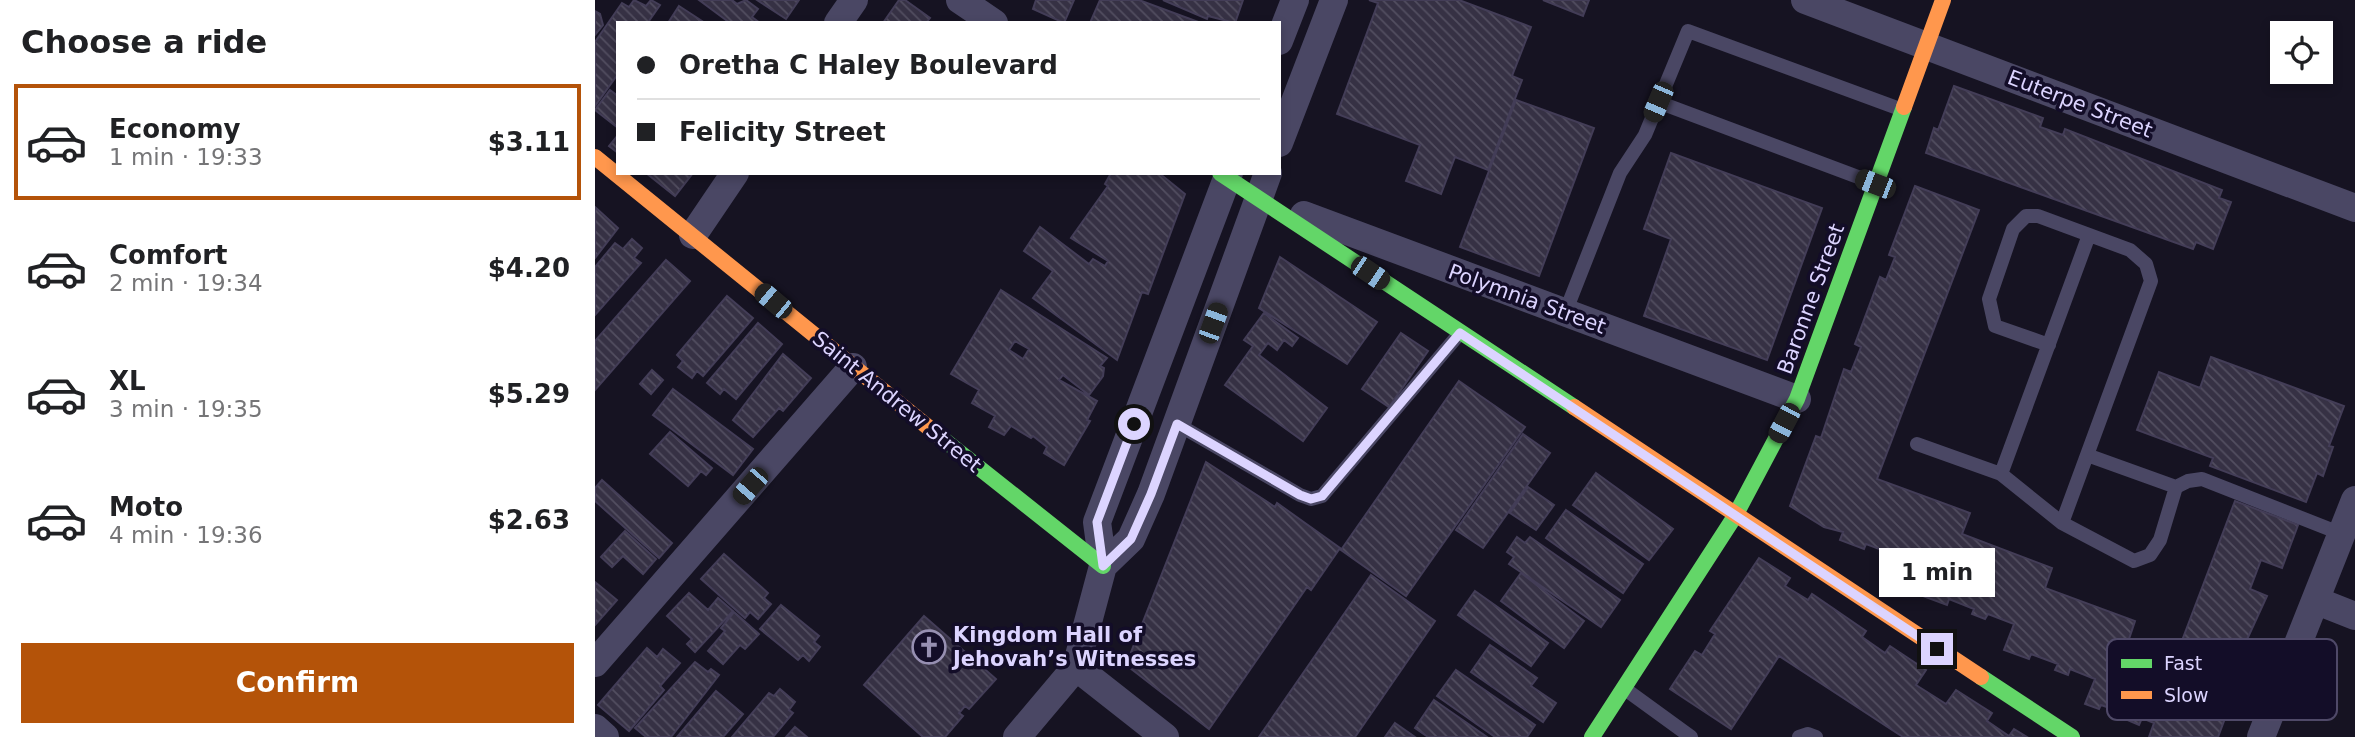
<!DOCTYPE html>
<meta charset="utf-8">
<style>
body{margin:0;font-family:"DejaVu Sans",sans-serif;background:#f6f6f6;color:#202124;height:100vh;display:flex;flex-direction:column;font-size:26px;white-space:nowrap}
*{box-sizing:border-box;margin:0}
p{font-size:23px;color:#757577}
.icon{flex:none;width:38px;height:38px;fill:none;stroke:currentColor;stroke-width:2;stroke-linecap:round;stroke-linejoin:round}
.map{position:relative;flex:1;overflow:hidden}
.drawer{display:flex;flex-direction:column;background:#fff;width:595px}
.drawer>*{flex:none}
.hud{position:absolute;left:21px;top:21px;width:665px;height:154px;border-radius:0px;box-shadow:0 4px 10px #0003;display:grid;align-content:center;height:154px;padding:0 21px;background:#fff}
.tools{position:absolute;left:1675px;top:21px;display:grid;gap:14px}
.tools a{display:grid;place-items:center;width:63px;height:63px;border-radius:0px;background:#fff;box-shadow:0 4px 10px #0003;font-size:35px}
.end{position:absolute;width:32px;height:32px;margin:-16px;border:9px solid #dcd4ff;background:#111;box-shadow:0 0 0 4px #111}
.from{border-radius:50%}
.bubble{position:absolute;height:49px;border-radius:0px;background:#fff;box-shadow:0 4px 10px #0003;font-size:23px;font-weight:700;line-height:49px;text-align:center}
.car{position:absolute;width:21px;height:42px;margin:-21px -10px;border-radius:9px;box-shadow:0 0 5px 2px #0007;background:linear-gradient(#222 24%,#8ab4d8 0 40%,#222 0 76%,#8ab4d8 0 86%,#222 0)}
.hud b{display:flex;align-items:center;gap:24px;height:66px;font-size:26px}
.hud b+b{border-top:2px solid #e0e0e0}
.hud i{width:18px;height:18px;background:#202124}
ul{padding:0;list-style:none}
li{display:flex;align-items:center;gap:21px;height:116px;margin:0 14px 10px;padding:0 7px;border:4px solid transparent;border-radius:0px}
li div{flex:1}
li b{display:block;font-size:26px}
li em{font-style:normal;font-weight:700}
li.current{border-color:#b45309}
li>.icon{width:63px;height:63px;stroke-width:1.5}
h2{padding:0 21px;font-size:32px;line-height:84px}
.button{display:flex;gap:14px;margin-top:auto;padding:14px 21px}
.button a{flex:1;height:80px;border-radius:0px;background:#b45309;color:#fff;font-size:28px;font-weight:700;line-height:80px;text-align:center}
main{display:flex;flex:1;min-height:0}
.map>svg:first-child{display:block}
.building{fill:url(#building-back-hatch);stroke:#433d57;stroke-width:2;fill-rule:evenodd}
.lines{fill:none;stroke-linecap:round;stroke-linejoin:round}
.lane{stroke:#4a4764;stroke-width:14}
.street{stroke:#4a4764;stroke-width:28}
.fast{stroke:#63d668;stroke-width:16}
.slow{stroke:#ff974d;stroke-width:16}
.route{stroke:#dcd4ff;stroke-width:9}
.labels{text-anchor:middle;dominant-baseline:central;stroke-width:7;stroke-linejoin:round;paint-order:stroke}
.street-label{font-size:21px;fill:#dcd4ff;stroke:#130d28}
.poi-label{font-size:21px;font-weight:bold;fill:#dcd4ff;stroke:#130d28;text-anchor:start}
.key{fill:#130d28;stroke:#4f4968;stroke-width:2}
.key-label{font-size:19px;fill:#dcd4ff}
</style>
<main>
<section class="drawer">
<h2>Choose a ride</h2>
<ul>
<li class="current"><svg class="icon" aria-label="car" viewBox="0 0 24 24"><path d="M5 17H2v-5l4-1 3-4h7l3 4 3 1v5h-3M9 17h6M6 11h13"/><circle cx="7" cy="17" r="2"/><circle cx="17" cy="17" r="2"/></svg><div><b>Economy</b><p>1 min · 19:33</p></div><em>$3.11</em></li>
<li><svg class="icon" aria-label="car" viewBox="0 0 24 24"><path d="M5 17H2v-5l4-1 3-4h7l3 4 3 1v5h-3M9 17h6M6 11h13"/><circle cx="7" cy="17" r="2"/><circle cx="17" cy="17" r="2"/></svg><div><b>Comfort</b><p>2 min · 19:34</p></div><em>$4.20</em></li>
<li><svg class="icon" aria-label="car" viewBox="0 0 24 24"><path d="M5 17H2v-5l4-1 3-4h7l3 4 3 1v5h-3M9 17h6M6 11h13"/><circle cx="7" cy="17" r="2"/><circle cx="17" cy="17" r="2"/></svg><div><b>XL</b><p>3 min · 19:35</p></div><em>$5.29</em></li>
<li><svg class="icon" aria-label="car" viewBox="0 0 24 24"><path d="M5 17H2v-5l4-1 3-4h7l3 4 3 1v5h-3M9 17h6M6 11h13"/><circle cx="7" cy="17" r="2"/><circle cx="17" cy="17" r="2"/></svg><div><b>Moto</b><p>4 min · 19:36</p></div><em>$2.63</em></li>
</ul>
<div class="button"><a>Confirm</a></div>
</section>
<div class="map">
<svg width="1760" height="737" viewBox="0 0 1760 737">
<defs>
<pattern id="building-back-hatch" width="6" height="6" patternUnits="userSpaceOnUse" patternTransform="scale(1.75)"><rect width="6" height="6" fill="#363144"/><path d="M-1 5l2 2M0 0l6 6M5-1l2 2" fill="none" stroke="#524e60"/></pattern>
</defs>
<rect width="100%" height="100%" fill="#161322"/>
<path class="building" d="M39 0 51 6 56 0 65 5 54 21 56 23H23V74L0 106V42L27 3 34 7Z
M104 0H137L142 4 151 0 163 9 157 17 165 23H135Z
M162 0H204L191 19Z
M304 0H310L335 18 331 23H288Z
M441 0H479L469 23 438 9Z
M505 0H544L606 23H495Z
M568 0H648L640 23 613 16 612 19Z
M774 0H864L936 27 917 76 927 80 893 170 860 157 846 194 811 181 825 145 742 114 783 3Z
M948 0H994L988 16Z
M84 6 110 23H73Z
M0 11 5 14 8 25 0 35Z
M1359 86 1448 118 1445 127 1468 135 1470 129 1627 190 1624 198 1636 202 1618 249 1601 242 1598 249 1331 153 1339 128 1343 130Z
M15 90 23 96V128L0 110Z
M921 100 999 128 944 276 865 247Z
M23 135V153L14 146Z
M1076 153 1227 208 1172 360 1049 316 1076 239 1049 229Z
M51 173H98L80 196Z
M516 173H564L590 194 553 294 547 292 522 360 438 298 458 271 429 251 445 227 494 264 498 259 510 266 513 261 476 238 513 186 510 184Z
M1320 186 1384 210 1282 479 1375 513 1367 534 1457 568 1450 588 1540 621 1533 642 1580 659 1640 501 1703 525 1687 568 1666 560 1655 589 1672 596 1649 646 1656 649 1623 737H1554L1559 723 1547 718 1544 725 1530 719 1532 714 1506 705 1504 709 1490 704 1500 679 1475 669 1473 675 1460 670 1463 664 1436 654 1434 659 1409 650 1419 624 1393 614 1390 619 1377 614 1379 609 1354 599 1352 605 1325 595 1336 569 1310 559 1307 564 1295 559 1298 554 1271 544 1269 549 1245 540 1248 532 1229 527 1195 506 1221 436 1226 438 1249 369 1256 372 1266 347 1260 344 1285 277 1291 280 1300 257 1294 255Z
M0 207 23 228 0 258Z
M37 239 47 248 39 258 46 263 0 315V267L20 243 28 249Z
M685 257 782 322 752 364 664 308Z
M71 260 95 281 0 390V341Z
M406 290 512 358 505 366 509 368 508 376 494 395 468 375 464 380 502 401 492 420 495 421 469 465 449 453 452 447 438 436 436 438 416 426 409 435 394 427 400 416 377 403 384 390 356 374ZM420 341 434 349 428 359 414 350Z
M132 296 158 318 108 376 102 371 97 378 83 367 88 361 82 355Z
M669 313 703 338 697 346 689 340 682 350 673 343 664 355 732 408 708 441 630 385 658 346 649 340Z
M163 323 187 344 141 399 129 389 125 394 112 383Z
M806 333 833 351 794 407 767 389Z
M188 354 216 378 188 411 184 408 158 437 138 420Z
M1616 357 1749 406 1734 446 1738 447 1728 476 1722 473 1711 502 1615 466 1618 458 1542 430 1564 372 1605 388Z
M57 370 68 380 56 394 45 384Z
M864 381 930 427 811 596 746 550Z
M78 389 158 449 138 475 58 415Z
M75 432 117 468 111 475 106 471 93 486 55 454Z
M928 434 955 453 888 548 861 530Z
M611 462 680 507 682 503 745 548 716 590 712 587 614 729 531 665Z
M1001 473 1078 529 1054 560 978 505Z
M7 480 77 543 64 558 0 501V488Z
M933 487 959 505 941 530 915 513Z
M971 510 1048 564 1028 593 951 538Z
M30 531 61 559 48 574 28 556 17 567 6 557Z
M922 537 930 543 935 537 1025 600 1006 627 914 564 919 557 912 552Z
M129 554 173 593 169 598 176 604 163 619 155 612 150 618 106 579Z
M1164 558 1195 578 1190 586 1213 600 1217 594 1271 631 1267 637 1290 653 1295 646 1331 670 1321 685 1351 704 1361 690 1397 713 1392 721 1414 736 1419 729 1432 737H1308L1184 656 1136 729 1075 689 1100 651 1107 655 1120 634 1115 631Z
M926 573 989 621 969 648 906 601Z
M776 575 840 621 760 737H664Z
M0 582 22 600 0 625Z
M880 591 953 643 936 666 863 615Z
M94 593 113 610 123 598 138 611 100 652 92 644 97 639 72 616Z
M186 605 224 636 219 642 225 647 214 661 208 655 203 660 165 629Z
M139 612 164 634 150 649 145 645 128 664 113 651 130 631 126 628Z
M329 616 401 679 374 709 370 706 364 713 368 716 350 737H328L269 685Z
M895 645 942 678 936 686 961 703 948 722 876 672Z
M52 648 62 657 68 649 85 663 65 686 69 690 34 731 3 705Z
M100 662 113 672 116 669 124 675 76 737H51L40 728Z
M861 670 940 725 932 737H900L842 696Z
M185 689 200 702 194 710 198 713 178 737H137L174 693 179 696Z
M121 691 148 714 128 737H82Z
M839 700 892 737H833L820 728Z
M800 723 820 737H790Z
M200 727 212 737H191Z"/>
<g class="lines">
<path class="lane" d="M1063 102 1279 183
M970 313 1025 173 1050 135 1093 31 1305 109
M1454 345 1400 326 1394 299 1418 229 1431 216H1443L1535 250 1551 264 1556 281 1467 523
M582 424 705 495 716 499 727 496 865 333
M1322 444 1406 474 1467 523 1539 561 1555 555 1565 540 1581 487 1593 481 1607 479 1747 534
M1492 455 1581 487
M1406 474 1494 235
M1030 689 1096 737
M1204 737 1213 734 1221 737"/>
<path class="street" d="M365 0 399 23
M1210 0 1760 208
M243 23 259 0
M684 41 700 0
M684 143 739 0
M709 215 1202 399
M98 235 140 173
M508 566 536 539 556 494 673 173
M1722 601 1760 616
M0 663 258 367
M481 667 570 737
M0 728 10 737
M422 737 481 667 508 566 502 522 634 173
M1666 737 1760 500"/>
<path class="fast" d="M625 173 979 407
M344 436 508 566
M1386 677 1477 737
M997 737 1140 516 1202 399 1309 107"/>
<path class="slow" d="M1309 107 1348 0
M0 157 344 436
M979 407 1386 677"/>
</g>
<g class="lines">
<path class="route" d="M539 424 502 522 508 566 536 539 556 494 582 424 705 495 716 499 727 496 865 333 1342 649"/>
</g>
<defs>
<symbol id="church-ring" viewBox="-11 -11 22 22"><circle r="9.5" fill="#130d28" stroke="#9790b2" stroke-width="1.5"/><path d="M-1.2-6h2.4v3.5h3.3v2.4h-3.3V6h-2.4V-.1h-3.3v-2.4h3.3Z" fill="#9790b2"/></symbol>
</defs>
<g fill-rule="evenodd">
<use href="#church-ring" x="315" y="628" width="38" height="38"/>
</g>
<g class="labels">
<g class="street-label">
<text transform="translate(1485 104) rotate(21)">Euterpe Street</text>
<text transform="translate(932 299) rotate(20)">Polymnia Street</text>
<text transform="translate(1216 299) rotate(-70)">Baronne Street</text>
<text transform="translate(302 402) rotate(39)">Saint Andrew Street</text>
</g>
<g class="poi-label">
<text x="358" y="635">Kingdom Hall of<tspan x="358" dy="24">Jehovah’s Witnesses</tspan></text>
</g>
</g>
<rect x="1512" y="639" width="230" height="81" rx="10" class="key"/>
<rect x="1526" y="659" width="31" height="9" fill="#63d668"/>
<rect x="1526" y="691" width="31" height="8" fill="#ff974d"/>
<g class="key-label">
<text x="1569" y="670">Fast</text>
<text x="1569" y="702">Slow</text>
</g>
</svg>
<div class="tools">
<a><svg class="icon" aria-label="locate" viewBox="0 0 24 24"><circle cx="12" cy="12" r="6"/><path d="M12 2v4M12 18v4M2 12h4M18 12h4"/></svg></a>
</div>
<i class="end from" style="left:539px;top:424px"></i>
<i class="end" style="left:1342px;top:649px"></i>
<div class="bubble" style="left:1284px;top:548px;width:116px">1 min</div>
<i class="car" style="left:1063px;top:102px;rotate:203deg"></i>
<i class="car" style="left:1280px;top:184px;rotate:291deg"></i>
<i class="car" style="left:775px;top:273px;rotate:124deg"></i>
<i class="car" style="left:178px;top:301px;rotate:310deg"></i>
<i class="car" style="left:618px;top:323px;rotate:20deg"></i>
<i class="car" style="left:1189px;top:423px;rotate:208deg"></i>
<i class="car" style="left:155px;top:486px;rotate:221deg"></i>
<div class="hud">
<b><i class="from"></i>Oretha C Haley Boulevard</b>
<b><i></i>Felicity Street</b>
</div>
</div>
</main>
